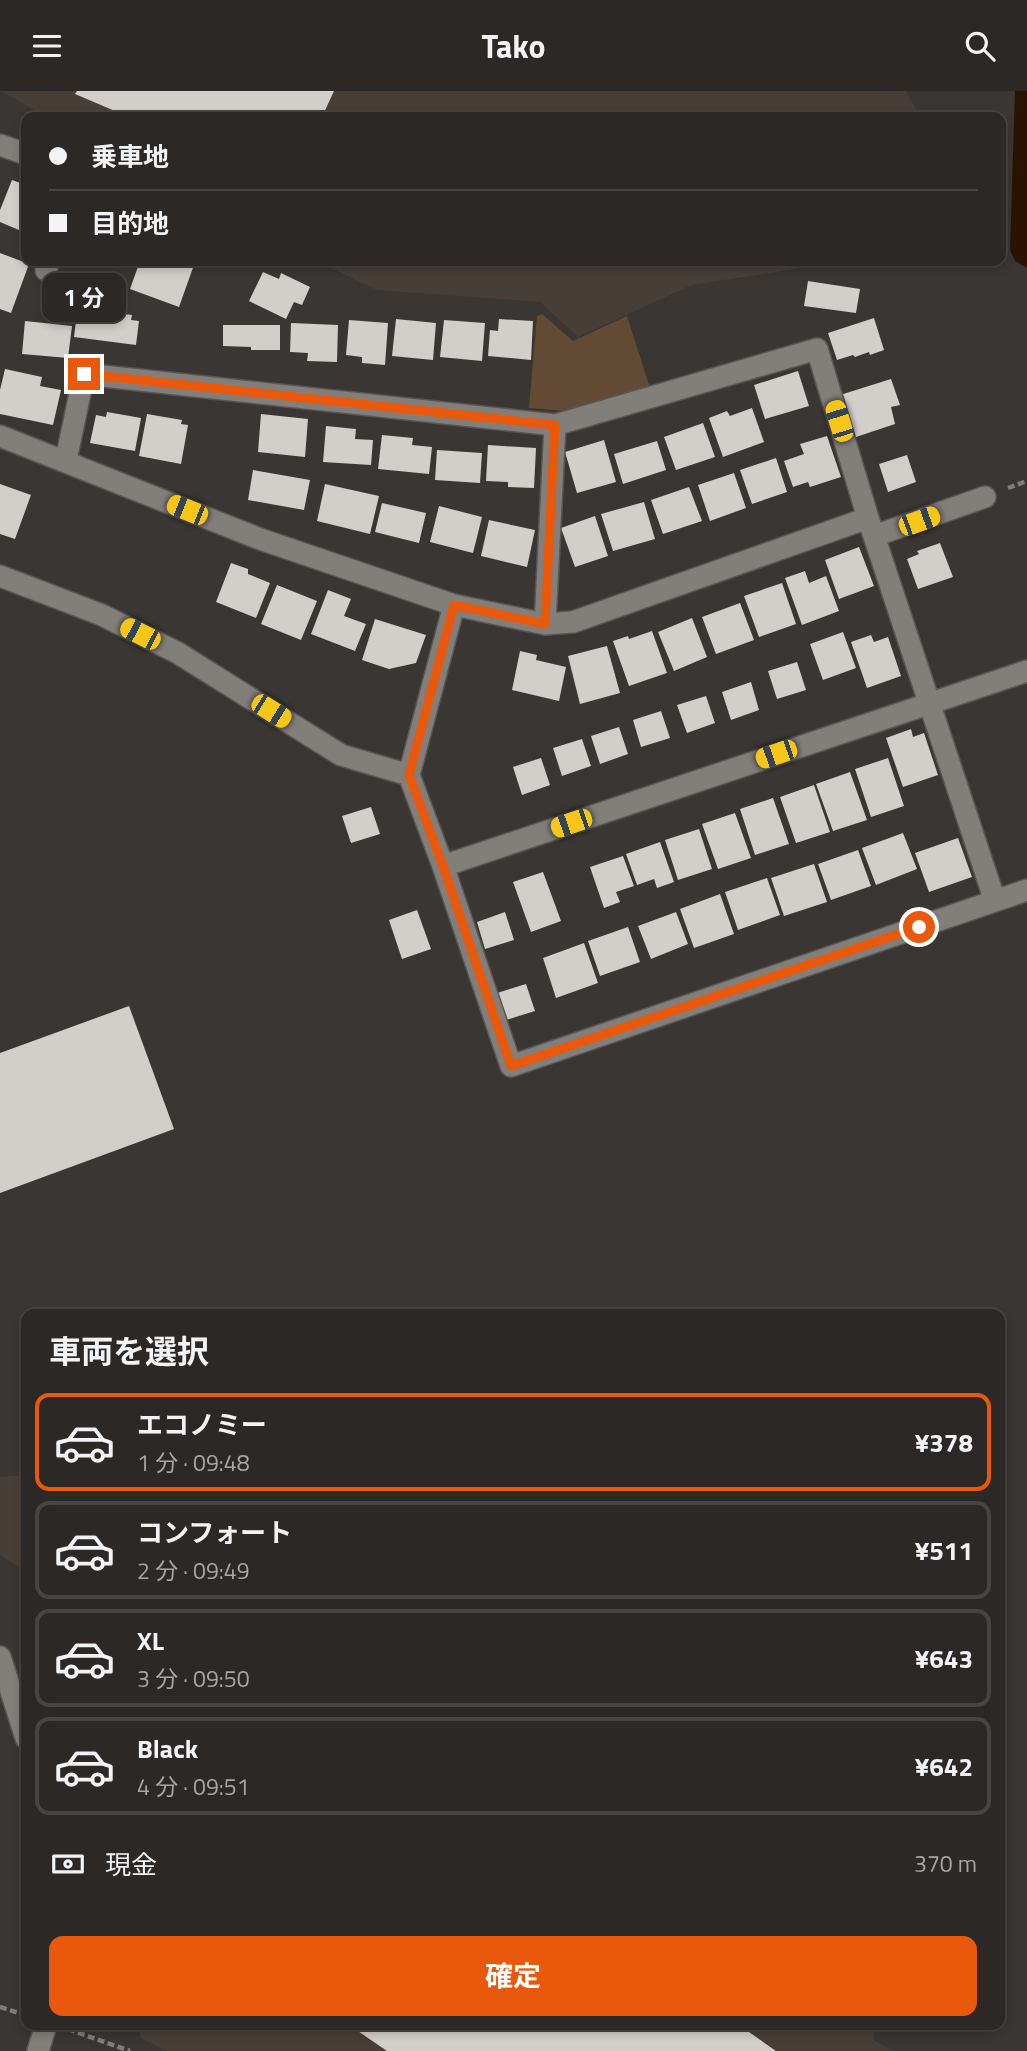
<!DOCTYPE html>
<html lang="ja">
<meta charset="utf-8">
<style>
body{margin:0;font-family:"Titillium Web","Noto Sans JP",sans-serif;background:#373432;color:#f1f3f6;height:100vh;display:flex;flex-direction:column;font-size:26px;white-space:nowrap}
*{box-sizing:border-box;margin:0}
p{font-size:23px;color:#a6a6a7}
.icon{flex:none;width:38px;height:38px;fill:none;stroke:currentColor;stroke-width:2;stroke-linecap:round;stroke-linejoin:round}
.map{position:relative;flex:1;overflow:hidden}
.drawer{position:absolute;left:21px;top:1218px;width:984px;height:721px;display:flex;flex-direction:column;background:#2b2826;border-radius:14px;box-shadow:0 4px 10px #0003,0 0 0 2px #474443}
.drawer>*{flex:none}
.top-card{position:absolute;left:21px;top:21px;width:985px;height:154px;border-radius:14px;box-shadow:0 4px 10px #0003,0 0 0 2px #474443;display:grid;align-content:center;height:154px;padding:0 28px;background:#2b2826}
.end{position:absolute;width:32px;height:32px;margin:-16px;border:9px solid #ea580c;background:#fff;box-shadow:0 0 0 4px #fff}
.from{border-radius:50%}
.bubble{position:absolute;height:49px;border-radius:14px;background:#2b2826;box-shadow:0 4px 10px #0003,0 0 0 2px #474443;font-size:23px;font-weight:700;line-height:49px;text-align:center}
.car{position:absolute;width:21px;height:42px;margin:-21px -10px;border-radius:9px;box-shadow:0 0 5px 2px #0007;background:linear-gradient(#f5c518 24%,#345 0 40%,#f5c518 0 76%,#345 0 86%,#f5c518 0)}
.top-card b{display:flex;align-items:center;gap:24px;height:66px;font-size:26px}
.top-card b+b{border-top:2px solid #474443}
.top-card i{width:18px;height:18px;background:#f1f3f6}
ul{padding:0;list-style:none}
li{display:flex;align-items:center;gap:21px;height:98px;margin:0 14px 10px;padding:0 14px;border:4px solid #474443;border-radius:14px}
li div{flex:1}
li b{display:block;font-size:26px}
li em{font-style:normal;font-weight:700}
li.active{border-color:#ea580c}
li>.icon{width:63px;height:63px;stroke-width:1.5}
h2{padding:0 28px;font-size:32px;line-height:84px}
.pay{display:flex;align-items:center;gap:18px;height:77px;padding:0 28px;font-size:26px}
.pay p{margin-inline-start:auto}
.primary-button{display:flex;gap:14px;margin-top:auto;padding:14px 28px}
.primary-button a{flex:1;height:80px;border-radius:14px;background:#ea580c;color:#fff;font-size:28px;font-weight:700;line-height:80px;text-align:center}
header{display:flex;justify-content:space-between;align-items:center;height:91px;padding:0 28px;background:#2b2826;font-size:32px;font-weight:700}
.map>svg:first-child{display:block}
.built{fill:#473e37}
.green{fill:#634a34}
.water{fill:#2a1400}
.building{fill:#d2ceca}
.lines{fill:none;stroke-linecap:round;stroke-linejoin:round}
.street-casing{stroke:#585553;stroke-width:24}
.secondary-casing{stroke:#585553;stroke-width:24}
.path{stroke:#7f7c7a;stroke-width:4.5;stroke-dasharray:7 3.5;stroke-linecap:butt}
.street{stroke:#827e7a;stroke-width:21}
.secondary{stroke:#827e7a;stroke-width:21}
.route{stroke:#ea580c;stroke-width:9}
</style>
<header><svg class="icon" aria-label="menu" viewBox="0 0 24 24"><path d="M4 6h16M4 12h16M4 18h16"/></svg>Tako<svg class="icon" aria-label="search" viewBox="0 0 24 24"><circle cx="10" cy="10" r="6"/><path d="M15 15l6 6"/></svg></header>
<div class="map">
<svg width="1027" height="1960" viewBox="0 0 1027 1960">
<rect width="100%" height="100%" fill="#393633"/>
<path class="built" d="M1 0H906L920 26H47Z
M317 170H849L692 194 578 246 540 211 377 199Z
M26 1384V1481L0 1464V1386Z
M140 1934H875L874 1949 893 1960H167L140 1947Z"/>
<path class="green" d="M542 223 573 250 627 225 650 297 579 321 529 317 537 225Z"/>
<path class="water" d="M1015 0H1027V177L1015 170 1010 159Z"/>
<path class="building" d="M77 0H334L322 26H129L75 3Z
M12 89 26 94V142L0 131V119Z
M0 162 29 173 11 222 0 218Z
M140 170 195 171 179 216 130 198Z
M263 181 279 188 281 182 310 196 302 214 294 211 286 228 249 210Z
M808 190 860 198 856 222 804 215Z
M96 219 132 224 131 229 139 230 136 254 74 246 77 222 96 224Z
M874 227 884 259 870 264 869 261 855 266 853 264 837 269 828 242Z
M396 228 436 232 433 269 392 265Z
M499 228 533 230 531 269 488 265 490 239 498 240Z
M349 229 388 232 385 274 362 272V266L346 264Z
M444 229 485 232 482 270 440 266Z
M25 230 72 235 68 267 22 263Z
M291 232 338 234 337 271 307 270 308 262 290 261Z
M223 234H280V259H251V256L223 255Z
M5 278 42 286 40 295 61 299 53 334 0 323V299Z
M798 280 809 315 765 328 754 294Z
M891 288 900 314 891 316 895 333 853 347 840 304Z
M752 317 764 351 723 366 709 327 727 320 730 325Z
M107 321 141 327 135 360 90 352 96 324 106 326Z
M147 323 182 329 181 333 188 334 181 373 139 365Z
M261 323 308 328 305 366 258 361Z
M703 332 715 366 676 379 664 346Z
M326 335 356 338 355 348 373 349 371 374 323 371Z
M382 344 413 347 412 354 432 356 429 383 378 378Z
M827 345 841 386 810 396 808 391 793 396 784 370 804 363 800 353Z
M604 349 616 391 577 402 565 361Z
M657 350 666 379 623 393 614 363Z
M488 354 536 357 534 397 508 396V391L486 390Z
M437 359 482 362 480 392 435 389Z
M907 364 916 391 888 401 879 373Z
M776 367 787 401 752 413 740 379Z
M253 379 310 389 304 419 248 409Z
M734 382 746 417 710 430 698 394Z
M0 393 31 404 15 448 0 443Z
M325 393 379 405 370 443 317 430Z
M689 396 702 430 663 443 651 409Z
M644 411 655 448 613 460 601 423Z
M382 412 426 422 419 452 375 441Z
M439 415 482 426 473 462 430 451Z
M595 425 608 465 575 476 561 437Z
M489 429 535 439 527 476 481 465Z
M940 452 953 486 918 498 907 468 919 463 917 460Z
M859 456 874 495 839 508 825 469Z
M231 472 248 478V483L270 492 256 527 216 511Z
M805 480 809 492 826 485 839 520 802 534 785 487Z
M782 492 796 533 759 546 744 505Z
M277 494 317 510 301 549 261 533Z
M328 499 351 508 344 525 366 533 355 560 311 543Z
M740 512 754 549 716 563 702 526Z
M692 527 707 566 674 580 658 541Z
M375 528 426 544 416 572 389 578 362 569Z
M652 540 667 582 629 595 613 550 628 545 629 548Z
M843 541 856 577 823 589 810 553Z
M871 544 874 551 888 546 901 585 867 597 851 551Z
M607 555 620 602 580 613 568 565Z
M520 560 537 564 536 569 566 576 559 610 512 599Z
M797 571 806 599 777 608 768 580Z
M751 591 759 619 731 629 722 601Z
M706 605 715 632 687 642 677 614Z
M661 620 670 647 641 656 633 629Z
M619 636 628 663 600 673 591 645Z
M911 638 913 646 924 642 938 684 903 696 886 647Z
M582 648 591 675 562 685 553 657Z
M541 667 550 694 522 704 513 676Z
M888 667 904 715 871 726 855 678Z
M850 681 867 729 833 740 816 693Z
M814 694 830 741 796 752 780 706Z
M773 707 789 753 755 764 740 718Z
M371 716 380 743 351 752 342 725Z
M735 722 751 767 718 778 702 733Z
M699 738 712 778 678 789 665 749Z
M903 742 917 778 876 794 862 757Z
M958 747 972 786 929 801 915 762Z
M660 751 674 791 657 797 654 788 637 794 626 763Z
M858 759 871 795 831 809 818 773Z
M623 765 634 795 616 801 620 811 604 817 590 776Z
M814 773 827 811 784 825 771 787Z
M543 781 561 830 531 841 513 791Z
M767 787 780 824 738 839 725 801Z
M720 803 734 843 694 857 680 818Z
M417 819 431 858 402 868 389 829Z
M505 821 514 849 485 858 477 831Z
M676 821 688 853 651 868 638 835Z
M628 836 640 871 600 885 588 850Z
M584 852 598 892 556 907 543 867Z
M526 893 535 920 506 929 497 902Z
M129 915 174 1038 0 1102V962Z
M349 1934H739L776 1960H387Z"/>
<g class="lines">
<defs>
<path id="street" d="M0 54 26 63
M46 179 49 170
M0 345 260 448 454 514 545 533 573 531 868 427
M66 369 84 283 555 334 817 258 868 427 995 810
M874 445 985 406
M0 485 102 524 178 562 341 664 409 684 443 775 511 975 1027 799
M545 533 555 334
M409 684 454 514
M443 775 1027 580"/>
<path id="secondary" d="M0 1566 26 1647
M38 1960 46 1934"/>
</defs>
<use href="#street" class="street-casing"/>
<use href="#secondary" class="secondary-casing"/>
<path class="path" d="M1008 397 1027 390
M0 1916 25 1924
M68 1938 130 1960"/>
<use href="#street" class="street"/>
<use href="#secondary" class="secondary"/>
</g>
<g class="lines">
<path class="route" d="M84 283 555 334 545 533 454 514 409 684 443 775 511 975 919 836"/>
</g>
</svg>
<i class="end from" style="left:919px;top:836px"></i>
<i class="end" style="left:84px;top:283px"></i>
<div class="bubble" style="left:42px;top:182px;width:84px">1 分</div>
<i class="car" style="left:839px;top:330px;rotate:343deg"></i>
<i class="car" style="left:187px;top:419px;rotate:292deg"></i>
<i class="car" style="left:919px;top:430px;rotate:70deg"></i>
<i class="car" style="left:140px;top:543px;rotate:297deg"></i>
<i class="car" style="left:271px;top:620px;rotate:122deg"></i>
<i class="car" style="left:776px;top:663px;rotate:251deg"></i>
<i class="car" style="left:571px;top:732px;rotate:251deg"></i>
<div class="top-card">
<b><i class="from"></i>乗車地</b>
<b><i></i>目的地</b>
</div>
<section class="drawer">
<h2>車両を選択</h2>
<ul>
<li class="active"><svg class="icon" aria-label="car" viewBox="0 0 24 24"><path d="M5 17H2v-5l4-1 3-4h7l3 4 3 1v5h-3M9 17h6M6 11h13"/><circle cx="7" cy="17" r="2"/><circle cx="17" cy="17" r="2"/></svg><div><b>エコノミー</b><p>1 分 · 09:48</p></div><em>¥378</em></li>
<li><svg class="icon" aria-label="car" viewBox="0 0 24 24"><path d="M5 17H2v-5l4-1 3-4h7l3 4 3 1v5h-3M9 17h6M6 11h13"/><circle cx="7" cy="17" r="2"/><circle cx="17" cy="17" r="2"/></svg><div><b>コンフォート</b><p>2 分 · 09:49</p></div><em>¥511</em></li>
<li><svg class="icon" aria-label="car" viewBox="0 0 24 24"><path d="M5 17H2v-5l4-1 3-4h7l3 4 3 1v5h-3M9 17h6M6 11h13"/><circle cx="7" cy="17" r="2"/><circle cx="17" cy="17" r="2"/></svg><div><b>XL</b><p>3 分 · 09:50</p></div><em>¥643</em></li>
<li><svg class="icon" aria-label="car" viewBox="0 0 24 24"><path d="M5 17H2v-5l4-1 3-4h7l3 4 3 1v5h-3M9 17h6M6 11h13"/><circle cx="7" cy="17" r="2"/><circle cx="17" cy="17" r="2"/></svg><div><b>Black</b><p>4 分 · 09:51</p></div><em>¥642</em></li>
</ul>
<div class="pay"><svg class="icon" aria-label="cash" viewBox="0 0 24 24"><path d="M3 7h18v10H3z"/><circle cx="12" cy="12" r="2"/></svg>現金<p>370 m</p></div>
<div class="primary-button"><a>確定</a></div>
</section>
</div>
